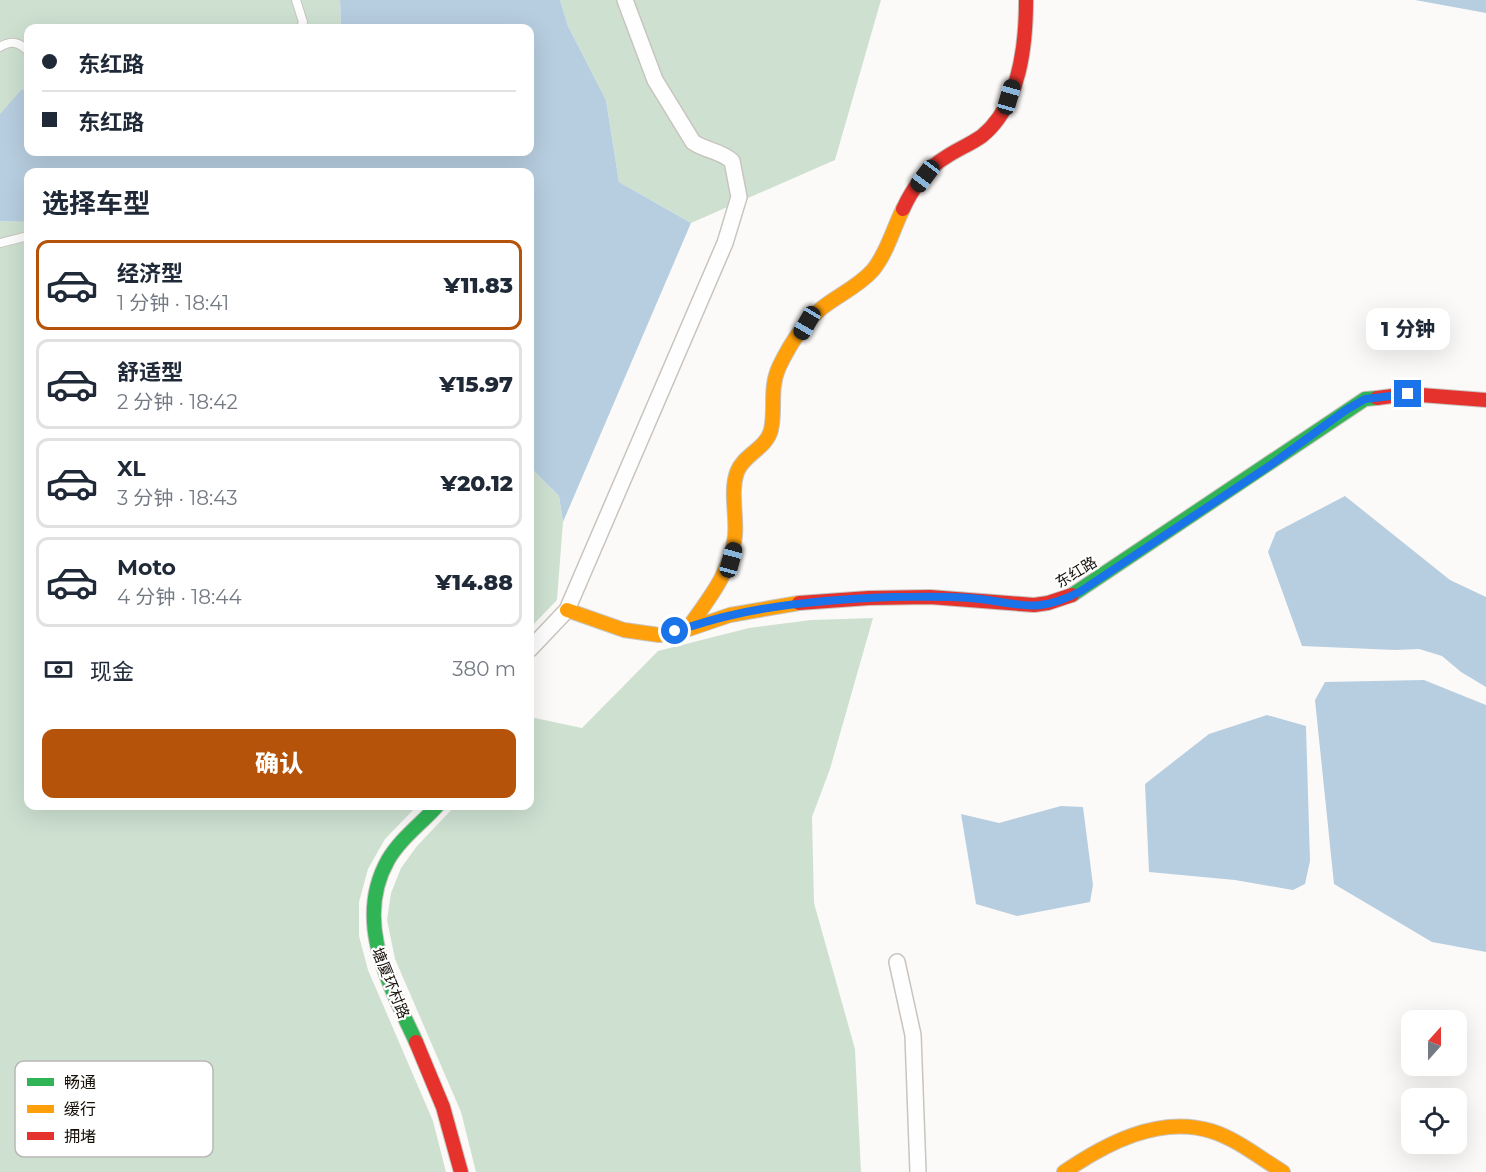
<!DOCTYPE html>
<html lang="zh">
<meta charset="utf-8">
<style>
body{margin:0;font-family:Montserrat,"Noto Sans SC",sans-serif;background:#f2f2f3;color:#1f2937;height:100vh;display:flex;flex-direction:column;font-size:22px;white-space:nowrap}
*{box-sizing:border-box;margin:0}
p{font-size:20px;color:#747a83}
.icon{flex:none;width:33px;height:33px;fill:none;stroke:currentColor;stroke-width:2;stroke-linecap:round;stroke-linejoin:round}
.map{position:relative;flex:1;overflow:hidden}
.sheet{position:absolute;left:24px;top:168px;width:510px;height:642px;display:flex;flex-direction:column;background:#fff;border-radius:12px;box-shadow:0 6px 24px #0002}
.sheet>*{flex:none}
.guide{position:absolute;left:24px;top:24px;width:510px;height:132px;border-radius:12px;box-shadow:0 6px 24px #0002;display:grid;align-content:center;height:132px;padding:0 18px;background:#fff}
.needle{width:39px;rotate:21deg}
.tools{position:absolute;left:1401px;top:1010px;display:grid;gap:12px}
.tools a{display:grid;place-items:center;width:66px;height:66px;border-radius:12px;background:#fff;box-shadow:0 6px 24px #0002;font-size:30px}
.end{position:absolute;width:27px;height:27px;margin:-14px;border:8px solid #1a73e8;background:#fff;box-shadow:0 0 0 3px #fff}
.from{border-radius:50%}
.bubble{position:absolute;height:42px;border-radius:12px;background:#fff;box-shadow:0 6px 24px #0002;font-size:20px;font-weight:800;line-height:42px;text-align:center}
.car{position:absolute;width:18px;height:36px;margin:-18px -9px;border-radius:8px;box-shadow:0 0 4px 2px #0007;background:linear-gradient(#222 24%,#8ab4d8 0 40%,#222 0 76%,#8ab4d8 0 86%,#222 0)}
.guide b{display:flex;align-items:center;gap:21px;height:57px;font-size:22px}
.guide b+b{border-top:2px solid #e0e1e3}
.guide i{width:15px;height:15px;background:#1f2937}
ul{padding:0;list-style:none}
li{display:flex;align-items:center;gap:18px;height:90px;margin:0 12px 9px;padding:0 6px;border:3px solid #e0e1e3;border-radius:12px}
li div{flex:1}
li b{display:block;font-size:22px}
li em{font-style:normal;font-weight:800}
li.current{border-color:#b45309}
li>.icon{width:54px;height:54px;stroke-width:1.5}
h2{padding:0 18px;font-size:27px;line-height:72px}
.pay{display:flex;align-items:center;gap:15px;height:66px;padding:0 18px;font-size:22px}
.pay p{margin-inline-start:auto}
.action{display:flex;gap:12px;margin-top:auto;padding:12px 18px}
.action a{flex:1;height:69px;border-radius:12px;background:#b45309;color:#fff;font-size:24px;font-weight:800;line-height:69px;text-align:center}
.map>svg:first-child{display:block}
.forest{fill:#cee1d1}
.water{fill:#b7cee0}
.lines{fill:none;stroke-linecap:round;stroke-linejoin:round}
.lane-casing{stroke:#c8c4bf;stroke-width:10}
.street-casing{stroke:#c8c4bf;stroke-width:18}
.fast-casing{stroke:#c8c4bf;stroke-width:16}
.slow-casing{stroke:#c8c4bf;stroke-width:16}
.jam-casing{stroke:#c8c4bf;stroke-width:16}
.lane{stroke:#fffefe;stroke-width:8}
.street{stroke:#fffefe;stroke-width:15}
.fast{stroke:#30b455;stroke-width:14}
.slow{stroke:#ff9f0a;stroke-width:14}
.jam{stroke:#e5322d;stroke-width:14}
.route{stroke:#1a73e8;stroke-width:8}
.labels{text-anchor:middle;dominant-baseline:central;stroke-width:4.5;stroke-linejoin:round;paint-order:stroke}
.street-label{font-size:15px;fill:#150f08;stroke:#fff}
.key{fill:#fff;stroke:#b9b7b5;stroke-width:1.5}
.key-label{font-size:16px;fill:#150f08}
</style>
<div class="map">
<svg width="1486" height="1172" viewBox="0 0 1486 1172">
<rect width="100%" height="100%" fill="#fcfaf8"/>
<path class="forest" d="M0 0H340L341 28H28V94L22 90 0 114Z
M560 0H881L835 160 691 223 619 182 606 100 568 26Z
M0 221 28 222V806H417L385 839 368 869 359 902V936L368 970 433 1121 446 1172H0Z
M530 467 559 496 563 522 557 600 530 628Z
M873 618 830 769 812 817 814 903 855 1049 861 1172H476L461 1112 395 959 387 920 391 893 401 868 417 846 455 806H530V717L582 728 658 651 749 628 811 620Z"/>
<path class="water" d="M340 0H560L568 26 606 100 619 182 691 223 563 522 559 496 530 467V172H28V222L0 221V114L22 89 28 94V152H530V28H341Z
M1415 0H1486V13Z
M1345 496 1450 580 1486 597V687L1461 672 1442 656 1419 649 1395 650 1302 646 1268 552 1276 532Z
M1424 680 1486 705V952L1432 942 1334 884 1315 700 1325 682Z
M1267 715 1306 726 1310 861 1305 884 1293 890 1235 880 1149 872 1145 784 1209 734Z
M1061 806 1083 807 1093 885 1090 902 1017 916 976 904 961 814 999 823Z"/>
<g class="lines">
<defs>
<path id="lane" d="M296 0 303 22 301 28
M0 47C11 40 19 42 28 51
M0 243 28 236"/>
<path id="street" d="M530 649 567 610 725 243 739 197 732 161C719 150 706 151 693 142L655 80 625 0
M897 962 913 1035 918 1172"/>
<path id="fast" d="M1072 595 1365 399 1377 398
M416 1042C390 985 353 922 388 860 400 839 421 824 437 806"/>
<path id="slow" d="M567 610 624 630 659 635 677 633 730 615 799 603
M688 628C708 600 731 572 735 536 737 515 730 492 737 472 744 454 766 449 771 430 776 408 769 389 779 367 789 346 803 323 822 308 838 295 858 287 873 270 887 253 893 229 903 209
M1064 1172C1105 1144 1159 1115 1211 1131 1237 1139 1260 1158 1283 1172"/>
<path id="jam" d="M903 209C912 189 927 168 946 157 958 149 971 144 982 136 1020 105 1026 46 1026 0
M1377 398 1408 394 1486 400
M799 603 869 598 930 597 1034 605 1048 603 1072 595
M416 1042 443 1107 461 1172"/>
</defs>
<use href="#lane" class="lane-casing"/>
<use href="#street" class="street-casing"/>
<use href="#fast" class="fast-casing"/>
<use href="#slow" class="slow-casing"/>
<use href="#jam" class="jam-casing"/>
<use href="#lane" class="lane"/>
<use href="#street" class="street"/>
<use href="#fast" class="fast"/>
<use href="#slow" class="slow"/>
<use href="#jam" class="jam"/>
</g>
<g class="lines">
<path class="route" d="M675 631C693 626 710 620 728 616 781 603 837 599 892 597 918 597 944 596 970 598 1018 602 1034 616 1081 591L1272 464 1346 410 1365 399 1408 394"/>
</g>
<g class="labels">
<g class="street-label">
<text transform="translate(1076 572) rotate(-31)">东红路</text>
<text transform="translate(391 983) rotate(68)">塘厦环村路</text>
</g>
</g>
<rect x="15" y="1061" width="198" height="96" rx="9" class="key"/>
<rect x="27" y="1078" width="27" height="8" fill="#30b455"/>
<rect x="27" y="1105" width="27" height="8" fill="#ff9f0a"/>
<rect x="27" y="1132" width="27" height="8" fill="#e5322d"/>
<g class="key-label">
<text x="64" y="1088">畅通</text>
<text x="64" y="1115">缓行</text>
<text x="64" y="1142">拥堵</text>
</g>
</svg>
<div class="tools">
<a><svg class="needle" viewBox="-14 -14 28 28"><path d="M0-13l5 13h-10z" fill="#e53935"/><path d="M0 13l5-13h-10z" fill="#747a83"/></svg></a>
<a><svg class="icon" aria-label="locate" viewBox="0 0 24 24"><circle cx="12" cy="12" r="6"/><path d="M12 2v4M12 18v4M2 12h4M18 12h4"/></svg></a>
</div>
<i class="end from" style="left:675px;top:631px"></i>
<i class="end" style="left:1408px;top:394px"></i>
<div class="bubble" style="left:1366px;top:308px;width:84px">1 分钟</div>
<i class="car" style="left:1009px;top:97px;rotate:16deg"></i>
<i class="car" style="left:925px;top:176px;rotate:217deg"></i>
<i class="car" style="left:807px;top:323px;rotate:210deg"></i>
<i class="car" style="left:731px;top:560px;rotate:15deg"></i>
<div class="guide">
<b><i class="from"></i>东红路</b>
<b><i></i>东红路</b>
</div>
<section class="sheet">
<h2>选择车型</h2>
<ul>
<li class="current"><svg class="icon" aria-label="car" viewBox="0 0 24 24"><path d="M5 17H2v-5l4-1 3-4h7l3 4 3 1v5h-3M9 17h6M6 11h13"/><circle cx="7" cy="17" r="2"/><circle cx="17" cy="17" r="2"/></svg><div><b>经济型</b><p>1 分钟 · 18:41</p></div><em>¥11.83</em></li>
<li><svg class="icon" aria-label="car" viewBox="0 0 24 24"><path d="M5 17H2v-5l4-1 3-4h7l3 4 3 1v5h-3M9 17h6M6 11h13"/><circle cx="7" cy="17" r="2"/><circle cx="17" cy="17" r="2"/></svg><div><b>舒适型</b><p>2 分钟 · 18:42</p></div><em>¥15.97</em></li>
<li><svg class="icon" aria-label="car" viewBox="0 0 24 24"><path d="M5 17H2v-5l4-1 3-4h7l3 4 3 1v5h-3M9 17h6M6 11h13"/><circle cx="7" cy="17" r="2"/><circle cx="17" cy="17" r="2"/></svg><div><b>XL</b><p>3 分钟 · 18:43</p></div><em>¥20.12</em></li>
<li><svg class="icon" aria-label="car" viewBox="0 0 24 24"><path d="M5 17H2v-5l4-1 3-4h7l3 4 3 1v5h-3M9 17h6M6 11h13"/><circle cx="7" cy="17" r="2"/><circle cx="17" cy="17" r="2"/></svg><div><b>Moto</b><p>4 分钟 · 18:44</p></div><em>¥14.88</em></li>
</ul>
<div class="pay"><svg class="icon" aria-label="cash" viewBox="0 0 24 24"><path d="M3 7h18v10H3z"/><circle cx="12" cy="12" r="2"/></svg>现金<p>380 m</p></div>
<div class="action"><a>确认</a></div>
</section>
</div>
